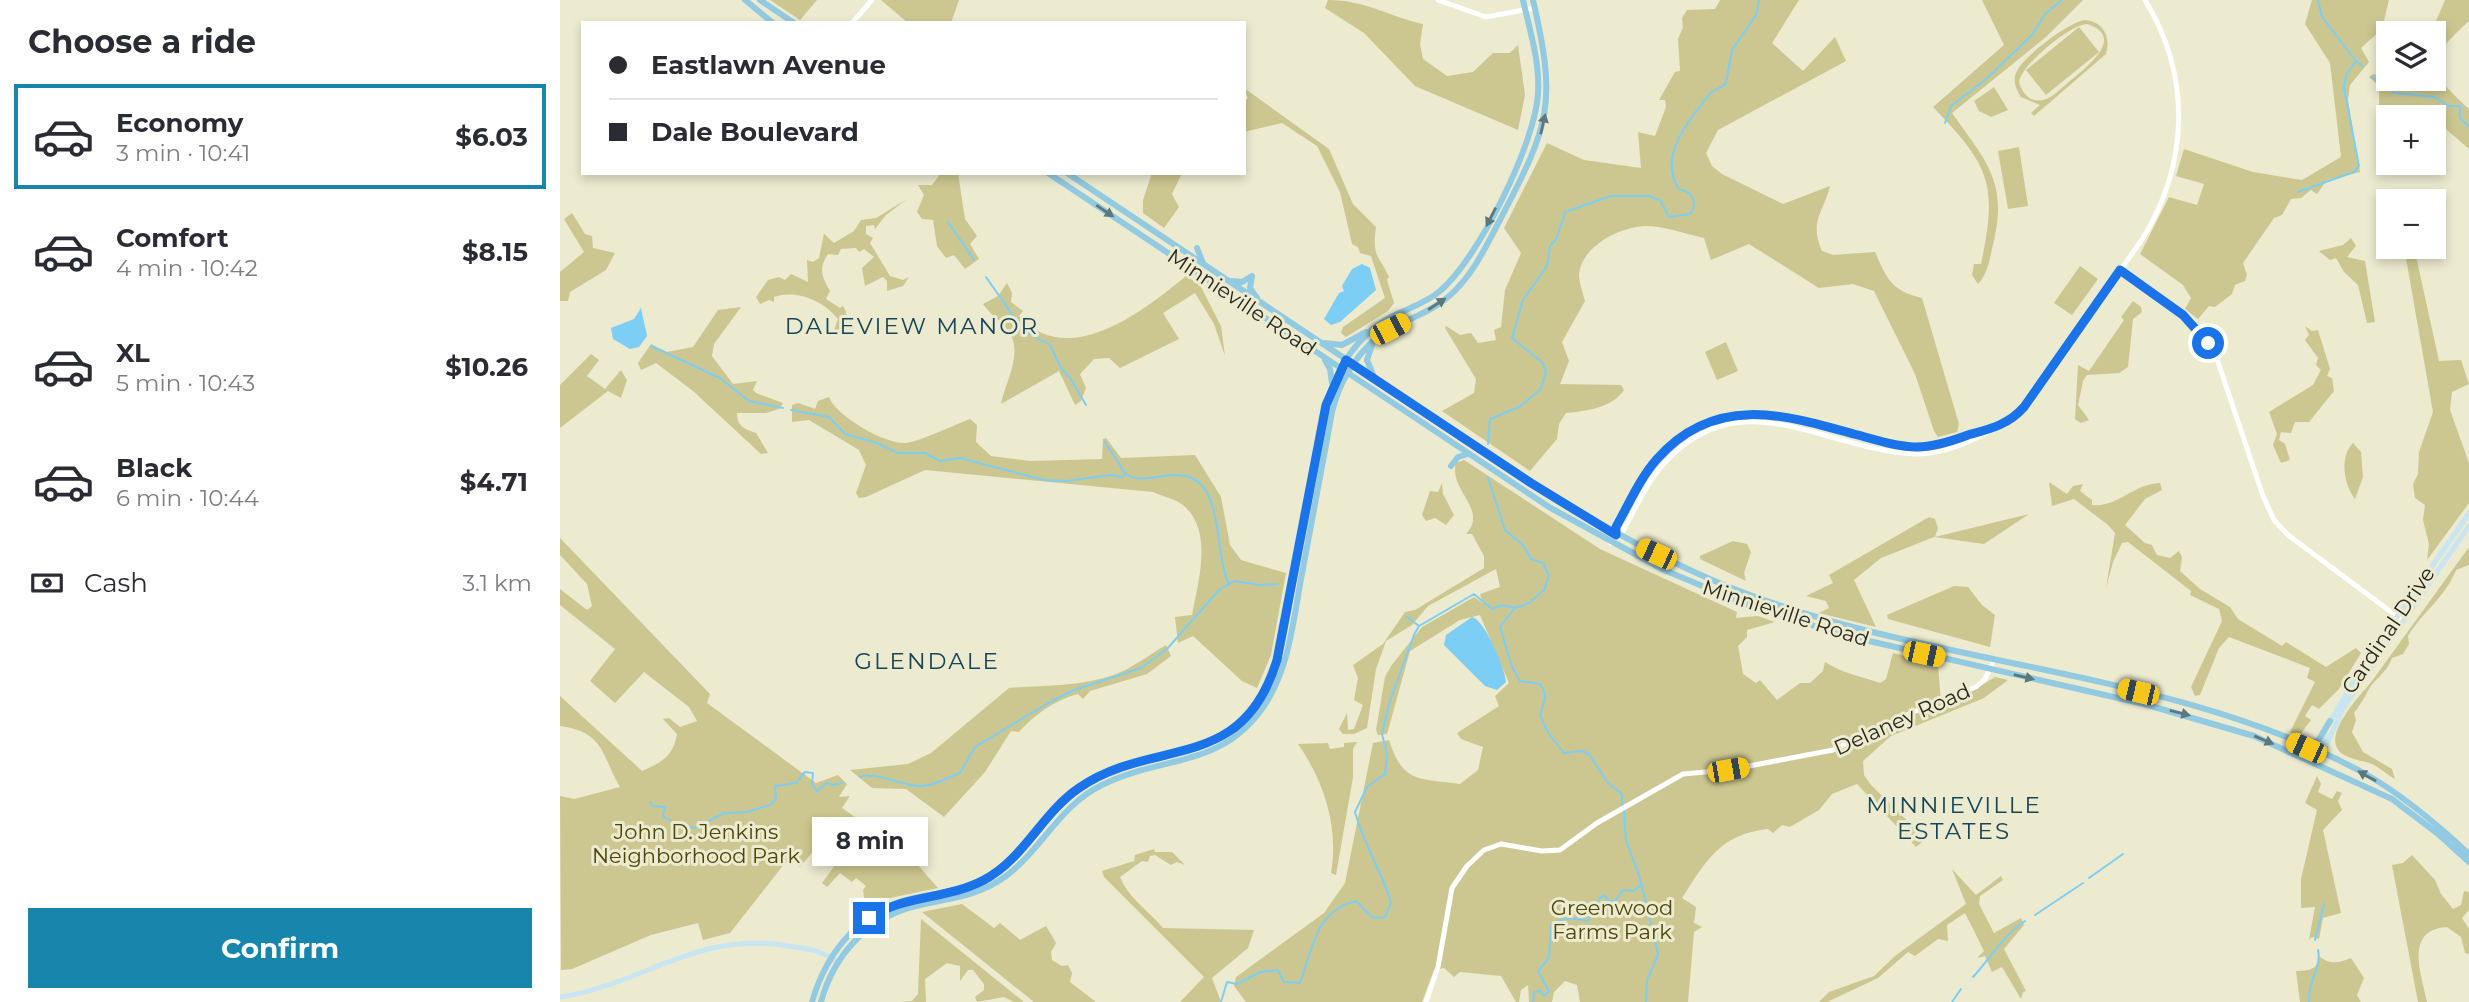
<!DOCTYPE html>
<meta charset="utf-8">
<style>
body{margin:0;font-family:Montserrat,sans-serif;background:#f2f2f3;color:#2b2b33;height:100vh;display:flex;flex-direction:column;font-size:26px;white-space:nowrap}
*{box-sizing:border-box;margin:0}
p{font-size:23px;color:#7c7c81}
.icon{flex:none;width:38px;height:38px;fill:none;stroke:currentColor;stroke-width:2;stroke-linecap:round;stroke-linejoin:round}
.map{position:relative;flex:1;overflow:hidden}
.sheet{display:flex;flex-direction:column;background:#fff;width:560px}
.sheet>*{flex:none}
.banner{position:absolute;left:21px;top:21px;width:665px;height:154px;border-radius:0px;box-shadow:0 4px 10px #0003;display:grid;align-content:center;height:154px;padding:0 28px;background:#fff}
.buttons{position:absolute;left:1816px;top:21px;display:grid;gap:14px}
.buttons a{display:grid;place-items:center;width:70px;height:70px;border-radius:0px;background:#fff;box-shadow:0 4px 10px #0003;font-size:35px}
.end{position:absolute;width:32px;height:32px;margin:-16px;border:9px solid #1a73e8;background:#fff;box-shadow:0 0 0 4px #fff}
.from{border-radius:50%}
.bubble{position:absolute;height:49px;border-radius:0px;background:#fff;box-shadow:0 4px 10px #0003;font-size:23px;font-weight:700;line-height:49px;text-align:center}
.car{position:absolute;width:21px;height:42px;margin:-21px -10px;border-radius:9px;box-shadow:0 0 5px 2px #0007;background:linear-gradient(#f5c518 24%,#345 0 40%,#f5c518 0 76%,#345 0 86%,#f5c518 0)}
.banner b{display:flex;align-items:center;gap:24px;height:66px;font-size:26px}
.banner b+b{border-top:2px solid #e1e1e2}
.banner i{width:18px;height:18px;background:#2b2b33}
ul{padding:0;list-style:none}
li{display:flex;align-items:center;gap:21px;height:105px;margin:0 14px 10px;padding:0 14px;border:4px solid transparent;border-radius:0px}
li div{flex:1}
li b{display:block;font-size:26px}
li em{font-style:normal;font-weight:700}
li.on{border-color:#1885ac}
li>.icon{width:63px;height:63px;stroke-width:1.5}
h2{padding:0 28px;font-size:32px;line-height:84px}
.pay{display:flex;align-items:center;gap:18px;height:77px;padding:0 28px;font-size:26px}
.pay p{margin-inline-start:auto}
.cta{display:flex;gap:14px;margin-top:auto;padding:14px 28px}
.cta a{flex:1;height:80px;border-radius:0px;background:#1885ac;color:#fff;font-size:28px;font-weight:700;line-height:80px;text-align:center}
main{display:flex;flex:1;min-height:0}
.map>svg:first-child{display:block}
.green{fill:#ccc790;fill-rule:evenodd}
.water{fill:#7ccef5}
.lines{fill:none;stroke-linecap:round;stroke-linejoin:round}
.stream{stroke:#7ccef5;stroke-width:2}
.tertiary{stroke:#fff;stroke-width:5}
.secondary{stroke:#c9e5f1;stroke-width:5}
.primary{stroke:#92cae2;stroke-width:6}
.oneway{fill:#5c787f}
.route{stroke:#1a73e8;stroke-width:9}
.labels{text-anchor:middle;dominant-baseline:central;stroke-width:6;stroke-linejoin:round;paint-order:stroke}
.street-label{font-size:21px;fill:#27261c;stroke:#eceacf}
.park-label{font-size:21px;fill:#4c4609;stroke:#eceacf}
.neighbourhood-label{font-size:23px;letter-spacing:2px;fill:#164558;stroke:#eceacf}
</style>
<main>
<section class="sheet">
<h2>Choose a ride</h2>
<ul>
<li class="on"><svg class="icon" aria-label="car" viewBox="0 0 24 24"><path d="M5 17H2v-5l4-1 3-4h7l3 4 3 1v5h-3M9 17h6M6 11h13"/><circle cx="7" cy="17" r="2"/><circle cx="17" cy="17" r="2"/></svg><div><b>Economy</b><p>3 min · 10:41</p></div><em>$6.03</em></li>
<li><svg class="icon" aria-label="car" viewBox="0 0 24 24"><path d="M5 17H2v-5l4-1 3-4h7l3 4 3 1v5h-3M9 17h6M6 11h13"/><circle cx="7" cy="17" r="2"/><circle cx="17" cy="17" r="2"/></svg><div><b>Comfort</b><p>4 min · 10:42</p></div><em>$8.15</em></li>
<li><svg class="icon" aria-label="car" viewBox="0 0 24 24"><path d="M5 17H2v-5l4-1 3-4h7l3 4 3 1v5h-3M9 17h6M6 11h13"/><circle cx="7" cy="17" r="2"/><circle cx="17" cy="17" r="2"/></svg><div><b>XL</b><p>5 min · 10:43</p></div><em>$10.26</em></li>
<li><svg class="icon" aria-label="car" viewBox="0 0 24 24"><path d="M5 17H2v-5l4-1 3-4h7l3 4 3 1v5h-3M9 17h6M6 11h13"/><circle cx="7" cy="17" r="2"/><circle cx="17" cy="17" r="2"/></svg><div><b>Black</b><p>6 min · 10:44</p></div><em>$4.71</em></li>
</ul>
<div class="pay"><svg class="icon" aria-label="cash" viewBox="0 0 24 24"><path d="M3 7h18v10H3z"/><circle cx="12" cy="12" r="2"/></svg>Cash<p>3.1 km</p></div>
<div class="cta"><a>Confirm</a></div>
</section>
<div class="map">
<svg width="1909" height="1002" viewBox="0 0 1909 1002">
<rect width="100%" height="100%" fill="#eceacf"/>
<path class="green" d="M210 0H257L240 20Z
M321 0H399L391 23H348Z
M768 0C805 0 828 16 863 24L860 44 863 59 887 76 913 72 933 53H950L958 45 965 95 958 130 855 86 804 33 765 8Z
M1160 0H1239L1212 43 1243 71 1275 37 1286 61 1158 130 1146 153 1152 166 1162 174 1223 204 1270 186C1263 214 1249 221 1262 251L1273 255 1315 252C1328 281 1331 290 1362 298L1399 424 1397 432 1378 437 1374 431 1355 374 1314 291 1293 284 1259 288 1189 244 1151 260 1144 238C1126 234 1104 226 1085 226 1060 227 1022 246 1019 274 1019 283 1023 293 1025 301L1002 342 1009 361 1000 384 1061 385 1064 390C1052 408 1026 411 1006 413L999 424 997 439 970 471 882 411 914 393 916 379 885 328 886 326 900 335 911 333 918 343 936 340 934 330 941 327 945 290 961 253 944 228 987 143 1024 160 1081 168 1078 132 1095 136 1106 107 1105 100H1099L1115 72 1120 71 1118 39 1123 27 1122 18 1127 10 1155 9Z
M1422 0H1523L1486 37 1392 113C1428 164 1449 183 1432 249 1429 262 1427 275 1418 284L1412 275 1414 264H1421C1438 184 1430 166 1373 107L1444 45Z
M1752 0H1829L1822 29 1801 48 1809 62 1790 85 1788 100 1800 172 1767 180 1757 194 1751 190 1741 198 1731 199 1722 215 1714 218 1683 263 1687 275 1685 281 1675 285 1672 294 1655 307 1649 306 1638 319 1625 309 1631 298 1623 285 1580 254 1609 197 1637 205 1644 184 1616 176 1624 149 1693 172 1742 180 1781 157 1770 63 1745 24Z
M1885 0H1909V21C1864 63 1864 67 1909 109V149L1866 112 1835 110 1836 117H1829V138L1828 123H1825L1824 111 1819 108V86L1809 77 1813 74 1834 79 1839 83 1852 79H1874V33H1871Z
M1526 20C1544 22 1551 38 1546 54L1474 116 1471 113 1480 105 1461 97C1456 89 1452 80 1457 71 1463 57 1511 20 1526 20ZM1527 24C1568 37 1524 69 1510 81 1502 87 1493 98 1483 100 1470 103 1462 93 1459 82 1461 65 1511 24 1527 24Z
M1519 27 1539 52 1486 95 1466 70Z
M1434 87 1448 110 1431 117 1419 111 1414 101Z
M684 88 769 149 793 204 816 227C812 257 818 254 829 277L827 280 834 303 828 311 786 337 781 333 783 327 825 298 811 256 800 253 798 247 792 244 780 192 757 146 722 123 684 132V103L688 98Z
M1459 147 1468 206 1448 209 1438 151Z
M381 173H398L405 219 417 236 410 244 419 259 405 269 394 255 386 258 377 246 373 220 362 219 357 212 364 195 358 185H372Z
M592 173H622L612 194 619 207 604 228 583 213V200Z
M347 199 326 215 315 229 314 225 306 226V234L313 238 310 243 330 276 343 280 349 277 343 286 327 291V281L323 277 305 286 302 268 314 257 304 249 299 252 296 248 281 249 278 255 268 254C258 268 262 277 270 291L266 299 280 308 283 306C290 317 285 322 279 333H273L278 319C264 301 236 289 214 297V302L209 300 200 304 196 297 208 280 219 277 225 280 231 274 248 282 247 260 253 262 259 258 264 234 274 243 294 231 301 220 316 218Z
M12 213 25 234 32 236 33 248 55 253 46 270 10 292 8 301H0V272L24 252 4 219Z
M1791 238 1796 246 1787 257 1805 261 1815 322 1807 323 1798 285 1784 272 1776 258 1770 260 1759 251 1783 245Z
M1844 247H1854L1879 361 1901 360 1909 384 1892 392 1890 410 1909 463V503L1867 560 1869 544 1863 520 1865 505 1855 498 1853 484 1858 474 1859 452 1873 412Z
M1520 266 1538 279 1512 315 1494 303Z
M626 276 640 285 661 326 665 356 654 324 635 293 603 313 619 339 560 368 549 358 534 359 520 374 526 388 521 401 515 405 499 371 441 404C445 382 466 350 446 328 439 320 430 314 423 304L438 296 447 283 452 293 451 302 463 311 459 316C508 371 585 310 626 276Z
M1573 301 1581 307 1582 312 1573 319 1568 367 1559 373 1527 375 1523 381 1518 405 1529 420 1521 423 1515 419 1518 365 1529 371 1564 320 1561 317Z
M181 307 154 344 152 356 173 384 197 381 193 390 196 393 223 403 219 409 206 413H177C177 427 185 429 196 433L208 453 201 454 133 391 96 363 81 370 78 363 91 344 107 352 133 347 158 310Z
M1745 326 1752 331 1758 330 1770 369 1767 376 1772 378 1774 391 1749 422H1735L1731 433 1721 432 1719 440 1725 444 1730 460 1721 463 1713 445 1717 434 1709 412 1753 385 1761 370 1756 365 1758 358 1745 340 1749 335Z
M1166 342 1178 371 1157 380 1145 352Z
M31 354 39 360 27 376 45 389 61 370 67 380 61 398 48 391 0 428V385Z
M269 397C275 415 324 444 345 443 356 443 397 424 410 419L417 425 416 442 431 456 470 461 542 459 543 439 546 438 561 458 635 455 661 497 670 545 681 560 726 573 711 655 697 688 682 681 633 636 618 643 615 617 632 615C638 582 654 531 623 505 616 499 601 496 593 492L365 470 306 497 299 498 296 493 306 465 299 450 249 420 232 422V405L238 403 255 409 258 401Z
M1793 443 1801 452 1803 477 1795 499C1784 485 1779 457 1793 443Z
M904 460 1040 549 1177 612 1176 618 1198 616 1215 622 1187 630V637L1178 646 1183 674 1196 683 1200 680 1217 700 1240 683H1250L1263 671 1265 662C1282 673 1300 676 1320 683L1326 679 1333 653 1378 664 1381 703 1406 695 1435 677 1448 680 1424 698 1331 736 1303 761 1304 775 1311 785 1366 839 1356 847 1297 784 1272 794 1259 810 1230 827 1222 825 1213 833 1208 829C1160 834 1146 861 1122 898L1136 907 1134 923 1142 927 1134 932 1128 1002H1020L1017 985 1005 981 994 992 992 1002H969L968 985 961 990 959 1002H956L941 976 900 972 894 977 884 968 874 970 862 1002H686L674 986 676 977 764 913 785 883 813 743 829 740C843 784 859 778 900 784L918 770 923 747 901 739 897 733 939 706 935 696 949 683 920 615 900 620 850 651 827 734 818 735 816 730 825 677 831 666 862 627 914 597 923 603 920 594 940 587 936 569 868 606 852 625 826 641 816 669 807 728 794 734H783L779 729 787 713 788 730 794 729 803 705 794 700 798 678 793 665 823 644 845 612 855 610 924 568V556L912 534H906C929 509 888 490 896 463Z
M1489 482 1507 494 1513 486 1523 484 1520 491 1532 500V505C1557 508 1573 484 1600 483L1602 490 1585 499 1565 525 1585 543 1592 545 1597 555 1610 558 1619 551 1622 557 1620 571 1640 589 1670 607 1678 619 1722 646 1726 642 1766 667 1796 648 1801 653 1779 689 1759 709 1752 705 1745 716 1751 720 1739 736 1730 732 1755 682 1747 678 1750 668 1669 637 1659 648 1640 695 1635 696 1631 687 1662 621 1659 609 1630 595 1631 591 1568 542 1562 543 1553 562 1546 588 1555 533 1548 525 1514 499 1492 506Z
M882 483 883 494 894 515 886 525 875 518 866 521 862 515 870 491 878 492Z
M1469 514 1424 544 1374 537 1321 558 1294 580 1316 627 1259 613 1269 608 1266 601 1246 596 1273 583 1269 575 1369 517 1375 519 1378 528 1375 537Z
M0 538 150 694 147 703 256 783 278 775 287 784 279 797 290 796 282 808 349 855 378 888 330 898 309 908 305 904 303 890 306 886 296 878 292 882 280 873 267 887 262 883 275 865 255 849 240 867 229 858 170 933 143 940 138 923 91 935 12 969 1 970 0 796 14 799 60 787C41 755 45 732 0 726V696L82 771C102 762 113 757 117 734L103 719 109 718 120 727 137 721 129 707 84 672 55 703 30 681 55 649 0 605V589L27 610 32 606 27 584 0 555Z
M1173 541 1187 544 1191 552 1184 573 1186 581 1140 559V556Z
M1909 547V565L1896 570C1884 599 1864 610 1848 636L1849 644 1843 654 1832 658C1826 675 1813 679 1807 693 1803 700 1800 705 1794 713L1796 720 1792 732 1803 752 1832 769 1835 779C1826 774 1816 764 1806 762 1798 760 1792 759 1784 755 1757 739 1800 696 1812 681Z
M1394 586 1408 587 1422 605 1435 615 1430 647 1328 619 1327 615Z
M606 645 611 656 587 674 530 691 523 699 518 694C495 700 475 714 459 732L451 731 425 772 384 817 346 789 312 788 290 770 348 764 371 753 449 688C486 685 528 687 563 671 578 664 592 653 606 645Z
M797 742 793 749V777L776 875 771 873C779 827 764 781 738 744L768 743 770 749 784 747V743Z
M1757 776 1761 784 1758 792 1772 799 1777 791 1782 793 1778 801 1782 810 1763 830 1781 913 1763 918 1759 939 1752 937 1749 940 1755 907 1741 908V879L1757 810 1745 803Z
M594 849 595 852H612L625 865 617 862 611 865 595 855 590 856 588 862 582 861 560 877C569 899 588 910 603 928L694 930 688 948 652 978 661 1002H620L644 977 544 877 542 871 574 861 575 855Z
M1852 855 1875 880 1881 894 1893 909 1901 905 1904 891 1909 892V910L1902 918 1909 929V954L1905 953 1901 937 1887 927C1844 930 1861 973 1867 1002H1858L1832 865 1843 863Z
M1392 869 1416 895 1441 876 1443 880 1420 896 1419 904 1434 933 1461 918 1464 925 1444 949 1466 991 1463 992 1461 999 1442 967 1432 972 1425 956 1417 958 1424 951 1405 913 1387 925 1388 941 1378 939 1355 956 1348 952 1318 978 1267 1002H1259L1269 992 1314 976 1335 956 1406 904Z
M402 904 434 928 440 923 460 940 486 926 496 943 491 952 492 960 502 966 508 965 512 973 510 982 536 1002H474L362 912Z
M361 919 464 1002H454L444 997 417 1002 415 997 424 990V984L413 970H408L400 981V966L387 963 365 979 366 1002H340L352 1001 358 994Z
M1759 956C1769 965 1779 963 1791 958L1804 978 1797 995 1801 1002H1740L1736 971C1747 971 1759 970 1759 956Z"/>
<path class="water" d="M802 264 810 268 816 290 780 322 771 325 764 319 779 293 784 291 782 286 792 269Z
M81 308 87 336 79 347 70 349 53 339 51 328 74 319Z
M912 617C925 620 945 668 946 682L937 690 925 686 884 645 886 635Z"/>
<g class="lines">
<path class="stream" d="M1796 61 1803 66
M1812 77 1835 93 1874 97 1889 106H1900V118L1909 127
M1385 123 1391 106 1425 80 1472 35 1485 14 1502 0
M1738 192 1794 172 1799 166 1784 88 1786 75 1796 61 1762 17 1758 0
M388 222 414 260
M426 277 463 330 490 345 501 368 510 378 526 405
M91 346 160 378 189 401 223 408
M231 410 269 417 285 434 317 443 338 453H365L380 461 400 458 484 480 507 481 550 475 562 477 566 474C585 487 610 467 634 479 663 495 655 556 669 585
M545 442 565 473
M928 444 930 419 959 407 980 390 986 373 983 363 952 338 963 300 987 266 990 246 997 238 1005 212 1051 196H1088L1100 200 1109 217 1130 214C1139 202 1132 192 1119 189 1097 157 1129 120 1149 95 1153 89 1160 90 1166 83L1172 50 1196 15 1199 0
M928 478 945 530 963 545 971 559 983 563 989 576 984 590 969 603 955 608 940 627 952 667 960 681 980 684C989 697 983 703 980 716L989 734 1004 753 1022 751 1029 754 1048 783 1062 794V806
M847 617 859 626
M300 777C318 771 340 786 359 786 375 786 386 778 400 773L415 747 490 702 514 690 581 668 607 649 659 590 674 581 700 585 718 584
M90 802 93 806 105 807 103 816 117 825 135 828 164 813 187 812 210 805 216 799 215 786 236 783 245 772 253 773 252 784 257 791 267 783 273 785 282 783
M1064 811 1066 840 1080 878 1097 949 1098 955 1087 980 1086 1002
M1529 878 1563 854
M1475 915 1523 883
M1755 940 1764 904
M1413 977C1431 958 1443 935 1465 921
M661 1002 667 982 677 984 700 972 718 970 724 982 740 983C753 949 754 912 796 901 807 910 808 921 825 917L831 902C821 870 804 845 795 812L807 787 825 774 827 754 822 734 829 704 854 635 859 626 914 594 932 609 942 605 955 608
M973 1002 974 992 981 991 984 996 989 991 978 971 989 958 991 925C1003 916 1014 918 1027 921L1033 914 1031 907 1044 895 1049 901H1055L1063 890 1073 891 1081 885
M1392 1002 1401 989
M1749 1002C1747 983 1762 967 1758 950"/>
<path class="tertiary" d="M878 0 926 17 975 8
M292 23 312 0
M1560 270C1597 297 1639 319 1658 362L1703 496 1714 520 1728 535 1842 620
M1056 535 1063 531C1075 510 1085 485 1101 467 1178 376 1263 450 1355 454 1387 455 1422 437 1449 420 1467 408 1479 385 1492 367 1522 325 1551 283 1581 241 1629 165 1632 77 1585 0
M1051 543C1064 520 1072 495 1087 472 1130 408 1197 407 1263 425 1293 433 1326 447 1357 447 1380 446 1401 436 1424 432
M866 1002 878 967 892 888 907 866 924 850 941 844 982 851 1000 850 1037 823 1123 774 1168 770 1273 750 1379 700 1416 687 1425 679 1434 660"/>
<path class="secondary" d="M1769 724 1800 670 1909 513
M1760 754 1765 733
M1755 762 1766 746 1783 708 1909 526
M0 997C82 985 132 933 222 945 243 948 260 949 278 962"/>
<path class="primary" d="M185 0 213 23
M200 0 234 23
M488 173 989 507 1104 570 1188 605 1283 635 1584 704 1694 736 1832 799 1877 833 1909 862
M507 173C610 242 713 311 817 380 929 455 1039 533 1164 585 1370 669 1615 667 1809 776 1845 797 1878 825 1909 854
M637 248 643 263
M692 276 690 288 697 298
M672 281 682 282 692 276
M765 343 782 345 806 332
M812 345 807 360 814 377
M765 360 770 369 772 383
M891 466 898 457 908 454
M1745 744 1758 741 1770 721
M252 1002C267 950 303 907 359 897 386 892 411 889 434 874 475 846 493 798 539 777 592 751 656 758 695 706 724 668 726 615 735 570 745 517 755 465 764 413 773 373 796 335 833 316 849 308 866 303 880 291 918 259 975 144 978 94 980 62 970 31 963 0
M261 1002C273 957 306 919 352 907 386 898 416 898 446 876 482 849 500 805 542 785 602 755 661 769 704 706 729 669 733 622 741 579 751 524 762 468 772 412 780 378 801 345 832 328 851 318 872 311 888 297 913 276 926 246 941 218 990 124 997 104 973 0"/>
</g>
<defs><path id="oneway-solid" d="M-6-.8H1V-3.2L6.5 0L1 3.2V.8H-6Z" transform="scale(1.75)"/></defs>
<g class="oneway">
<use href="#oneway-solid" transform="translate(983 124) rotate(-77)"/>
<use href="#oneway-solid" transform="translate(545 211) rotate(34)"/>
<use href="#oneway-solid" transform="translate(931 217) rotate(117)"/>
<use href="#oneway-solid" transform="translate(877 304) rotate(-33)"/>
<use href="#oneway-solid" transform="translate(1464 677) rotate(13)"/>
<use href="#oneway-solid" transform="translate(1620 713) rotate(14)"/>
<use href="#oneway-solid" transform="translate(1704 740) rotate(23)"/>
<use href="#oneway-solid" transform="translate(1807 776) rotate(-151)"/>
</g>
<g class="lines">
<path class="route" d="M309 918C346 894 386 900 424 880 464 859 482 813 519 788 595 736 682 775 717 660L766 405 786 360 971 483 1056 535V527C1069 504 1080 478 1097 459 1154 394 1223 414 1294 434 1314 439 1336 447 1357 447 1374 447 1392 441 1408 435 1430 429 1448 425 1464 407L1560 270 1623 315 1648 343"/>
</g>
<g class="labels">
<g class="street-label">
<text transform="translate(682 302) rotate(34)">Minnieville Road</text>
<text transform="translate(1226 613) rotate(18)">Minnieville Road</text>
<text transform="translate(1828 630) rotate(-56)">Cardinal Drive</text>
<text transform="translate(1342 719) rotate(-24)">Delaney Road</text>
</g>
<g class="park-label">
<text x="136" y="831">John D. Jenkins<tspan x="136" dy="24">Neighborhood Park</tspan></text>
<text x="1052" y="907">Greenwood<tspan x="1052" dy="24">Farms Park</tspan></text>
</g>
<g class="neighbourhood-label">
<text x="352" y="326">DALEVIEW MANOR</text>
<text x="367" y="661">GLENDALE</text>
<text x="1394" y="805">MINNIEVILLE<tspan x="1394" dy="26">ESTATES</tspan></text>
</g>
</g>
</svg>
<div class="buttons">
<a><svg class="icon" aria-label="layers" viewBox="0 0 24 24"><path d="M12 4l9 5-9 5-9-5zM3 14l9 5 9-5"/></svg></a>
<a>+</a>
<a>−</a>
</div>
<i class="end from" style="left:1648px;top:343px"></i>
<i class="end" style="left:309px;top:918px"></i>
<div class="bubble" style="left:252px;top:817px;width:116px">8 min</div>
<i class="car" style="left:830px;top:329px;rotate:63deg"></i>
<i class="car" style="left:1096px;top:554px;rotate:295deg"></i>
<i class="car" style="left:1364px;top:654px;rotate:102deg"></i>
<i class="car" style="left:1578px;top:692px;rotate:283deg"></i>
<i class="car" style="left:1746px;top:748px;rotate:294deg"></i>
<i class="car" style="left:1168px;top:770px;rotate:80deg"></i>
<div class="banner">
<b><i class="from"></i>Eastlawn Avenue</b>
<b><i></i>Dale Boulevard</b>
</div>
</div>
</main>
